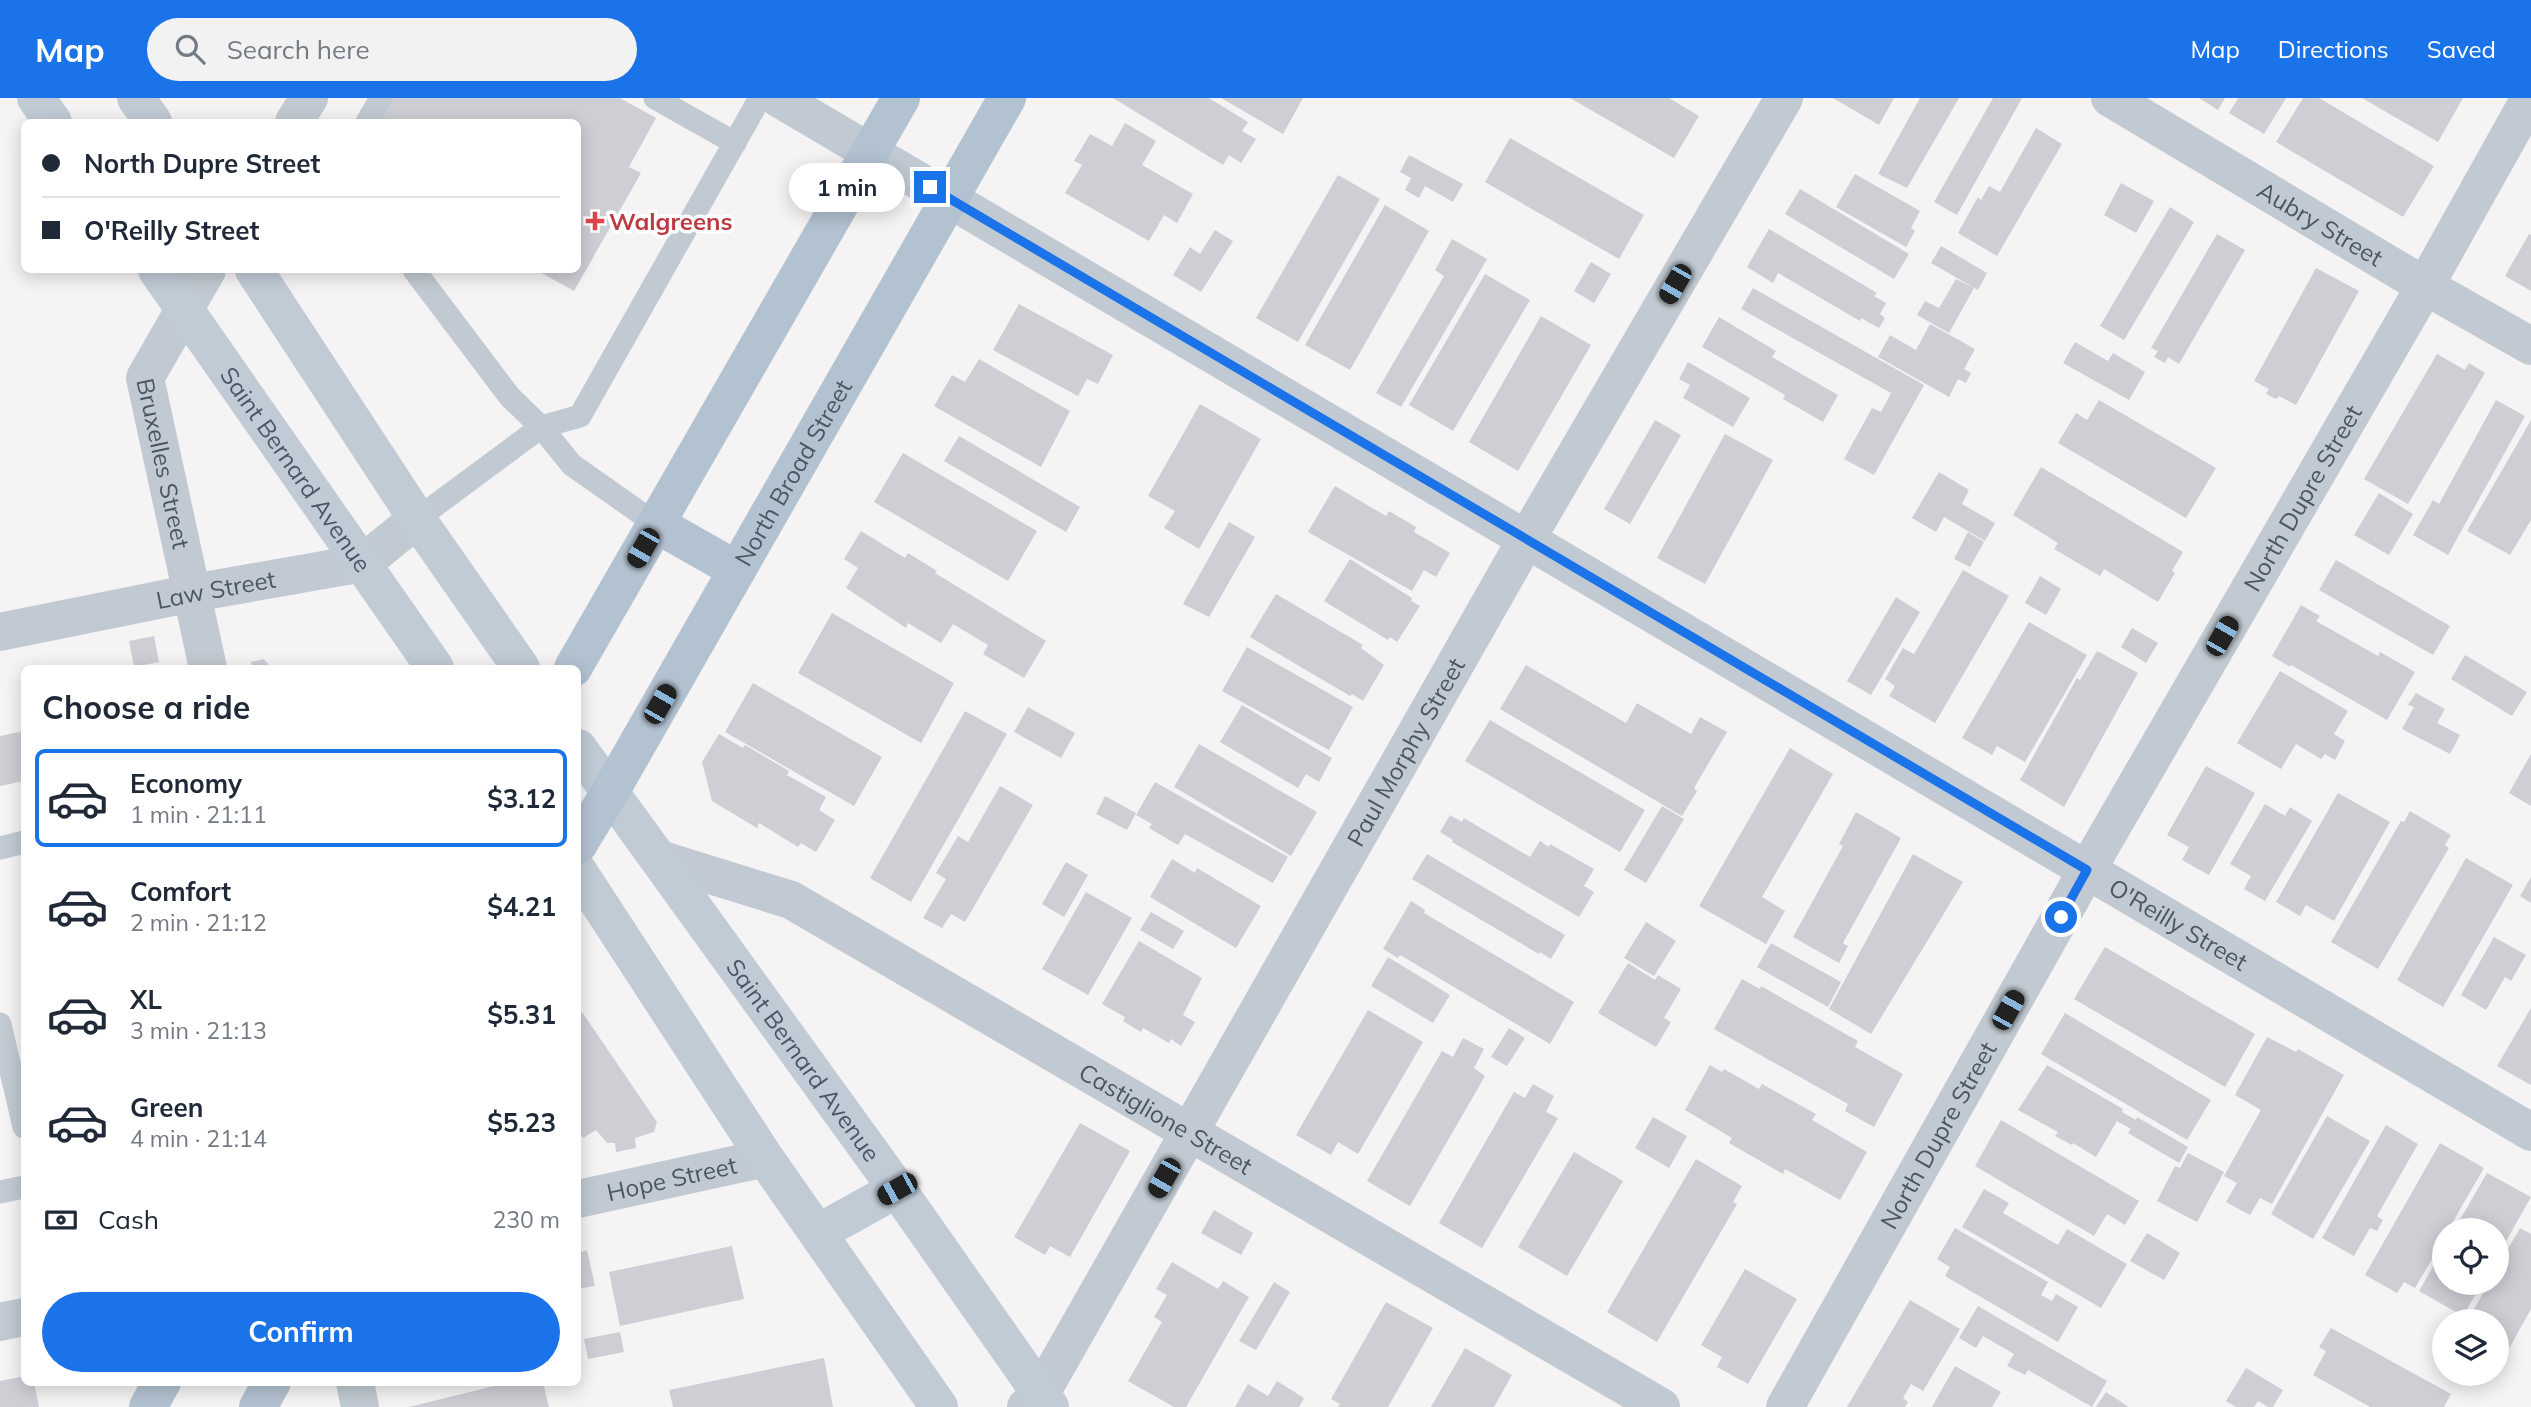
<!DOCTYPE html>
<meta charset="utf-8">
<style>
body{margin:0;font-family:Mulish,sans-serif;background:#f2f2f3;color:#1f2937;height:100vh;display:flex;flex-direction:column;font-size:26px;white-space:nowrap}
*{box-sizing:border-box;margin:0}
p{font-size:23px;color:#747a83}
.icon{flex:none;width:38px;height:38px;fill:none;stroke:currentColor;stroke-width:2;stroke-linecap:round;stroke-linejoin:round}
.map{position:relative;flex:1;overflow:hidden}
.drawer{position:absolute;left:21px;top:567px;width:560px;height:721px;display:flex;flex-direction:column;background:#fff;border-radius:10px;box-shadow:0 4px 18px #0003}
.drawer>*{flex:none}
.hud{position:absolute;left:21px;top:21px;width:560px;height:154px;border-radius:10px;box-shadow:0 4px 18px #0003;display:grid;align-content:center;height:154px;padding:0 21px;background:#fff}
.fabs{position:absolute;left:2432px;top:1120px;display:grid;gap:14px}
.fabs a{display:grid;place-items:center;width:77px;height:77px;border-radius:50%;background:#fff;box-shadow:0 4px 18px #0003;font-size:35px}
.end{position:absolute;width:32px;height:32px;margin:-16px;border:9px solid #1a73e8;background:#fff;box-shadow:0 0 0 4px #fff}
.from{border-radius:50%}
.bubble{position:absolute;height:49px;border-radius:24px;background:#fff;box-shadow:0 4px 18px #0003;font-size:23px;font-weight:700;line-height:49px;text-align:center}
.car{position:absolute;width:21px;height:42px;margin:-21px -10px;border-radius:9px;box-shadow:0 0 5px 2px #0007;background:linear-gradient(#222 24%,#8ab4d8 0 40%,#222 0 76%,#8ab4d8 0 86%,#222 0)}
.hud b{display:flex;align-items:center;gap:24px;height:66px;font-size:26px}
.hud b+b{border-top:2px solid #e0e1e3}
.hud i{width:18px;height:18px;background:#1f2937}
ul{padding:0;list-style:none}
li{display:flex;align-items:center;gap:21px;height:98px;margin:0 14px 10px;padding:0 7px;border:4px solid transparent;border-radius:10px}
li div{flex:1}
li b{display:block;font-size:26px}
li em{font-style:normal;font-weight:700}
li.on{border-color:#1a73e8}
li>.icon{width:63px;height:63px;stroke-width:1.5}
h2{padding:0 21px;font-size:32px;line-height:84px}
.pay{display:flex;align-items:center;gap:18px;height:77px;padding:0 21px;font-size:26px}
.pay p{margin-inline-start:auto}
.cta{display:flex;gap:14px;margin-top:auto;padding:14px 21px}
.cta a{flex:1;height:80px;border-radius:42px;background:#1a73e8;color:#fff;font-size:28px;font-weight:700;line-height:80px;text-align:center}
header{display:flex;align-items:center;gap:42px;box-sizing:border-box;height:98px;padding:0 35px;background:#1a73e8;color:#fff}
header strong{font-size:33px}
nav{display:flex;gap:38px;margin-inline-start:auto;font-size:24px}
.search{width:490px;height:63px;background:#f2f2f3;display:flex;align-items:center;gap:18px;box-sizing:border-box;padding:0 24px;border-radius:38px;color:#747a83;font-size:26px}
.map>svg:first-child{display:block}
.building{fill:#cdcfd5}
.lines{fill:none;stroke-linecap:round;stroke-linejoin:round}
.lane{stroke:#c1cad2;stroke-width:23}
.street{stroke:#c1cad2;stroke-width:38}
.secondary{stroke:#c1cbd6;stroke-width:38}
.primary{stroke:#b3c2d1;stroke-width:38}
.route{stroke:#1a73e8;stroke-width:9}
.health-dot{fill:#e0444e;stroke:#fff;stroke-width:2.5}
.labels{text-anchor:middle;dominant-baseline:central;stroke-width:7;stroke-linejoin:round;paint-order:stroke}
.health-label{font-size:24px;font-weight:bold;fill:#be3a42;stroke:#fff;text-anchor:start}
.street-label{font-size:24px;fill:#4a5661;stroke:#fff}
</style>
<header>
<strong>Map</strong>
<div class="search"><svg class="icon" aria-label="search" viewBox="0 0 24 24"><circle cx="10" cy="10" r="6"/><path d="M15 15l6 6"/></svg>Search here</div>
<nav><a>Map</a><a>Directions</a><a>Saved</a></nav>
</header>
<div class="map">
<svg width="2531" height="1309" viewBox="0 0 2531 1309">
<rect width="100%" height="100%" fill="#f5f3f3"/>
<path class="building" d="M392 0H620L656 20 629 69 641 75 574 193 536 172H578V24H378Z
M1113 0H1209L1248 24 1242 33 1256 41 1241 65 1229 57 1223 67Z
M1221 0H1303L1283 36Z
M1570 0H1669L1699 18 1674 60Z
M1833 0H1894L1879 27Z
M1920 0H1959L1907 90 1878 76Z
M1993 0H2022L1957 117 1934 104Z
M2199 0H2225L2218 12Z
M2238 0H2286L2264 36 2229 15Z
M2303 0H2319L2434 68 2403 119 2276 44Z
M2362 0H2463L2438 44Z
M1125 25 1156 43 1142 67 1193 96 1177 125 1164 117 1149 143 1065 95 1082 67 1074 63 1090 36 1112 48Z
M2036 30 2062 46 1997 158 1958 135 1978 99 1981 102 1989 88 2000 94Z
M1510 40 1644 117 1619 161 1485 84Z
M1409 57 1463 86 1453 104 1425 88 1419 100 1405 92 1411 80 1400 74Z
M1855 76 1920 113 1911 130 1915 133 1906 149 1836 109Z
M1338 77 1380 101 1298 244 1256 220Z
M2121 85 2154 103 2136 135 2104 117Z
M1800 91 1909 156 1894 181 1785 116Z
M1385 107 1429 133 1350 272 1305 247Z
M2170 109 2194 124 2124 242 2100 228Z
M1769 131 1877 195 1874 198 1886 205 1880 216 1885 220 1879 230 1861 220 1860 223 1778 175 1773 185 1747 169Z
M1215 132 1233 143 1201 194 1173 177 1190 149 1200 156Z
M2217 136 2245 152 2179 266 2168 259 2165 265 2154 259 2158 253 2151 250Z
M2529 136 2531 137V193L2505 178Z
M1452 141 1487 161 1401 309 1376 295 1444 178 1435 172Z
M1941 148 1987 175 1978 192 1931 165Z
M1591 164 1611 176 1594 205 1574 193Z
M2316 170 2359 193 2296 307 2279 298 2276 301 2266 296 2269 291 2254 283Z
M1485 176 1530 202 1453 333 1409 307Z
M1956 181 1974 190 1949 235 1917 217 1925 203 1939 210Z
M1753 190 1924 287 1874 377 1844 361 1872 310 1881 314 1891 295 1741 211Z
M1019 206 1113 257 1098 286 1087 281 1078 298 993 252Z
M1541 218 1591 247 1518 373 1469 344Z
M1719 219 1776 253 1772 259 1838 297 1823 324 1783 301 1785 297 1702 249Z
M1930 226 1975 251 1964 271 1971 275 1966 285 1958 281 1949 299 1878 259 1890 237 1916 252Z
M2075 244 2108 263 2113 255 2145 274 2129 302 2063 265Z
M2437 256 2465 272 2469 265 2485 275 2408 406 2364 381Z
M979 261 1070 313 1041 369 934 308 952 277 965 284Z
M1688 264 1750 300 1733 329 1683 300 1690 287 1679 281Z
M2099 302 2216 370 2186 420 2058 345 2076 315 2087 322Z
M2496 302 2525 318 2448 457 2413 437 2433 402 2439 406Z
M1200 306 1261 341 1199 451 1164 430 1175 413 1148 398Z
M1655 322 1681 337 1630 426 1604 411Z
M2531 322V422L2510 457 2467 433Z
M1725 336 1773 362 1705 486 1657 460Z
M959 338 1080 409 1066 434 944 363Z
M903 355 1037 433 1008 483 874 404Z
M2041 369 2183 454 2172 473 2175 475 2158 504 2104 471 2100 478 2054 451 2058 445 2013 417Z
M1939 374 1969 392 1962 406 1995 425 1985 443 1944 419 1936 434 1912 420Z
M1335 388 1386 418 1389 413 1416 429 1414 434 1450 455 1436 479 1424 472 1412 493 1308 434Z
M2379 395 2413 416 2389 457 2354 437Z
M1229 424 1255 439 1209 519 1183 506Z
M861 433 905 460 908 455 937 473 935 475 1046 543 1024 580 983 556 988 547 953 526 941 545 908 525 906 530 846 490 858 470 844 461Z
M1968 434 1984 444 1970 469 1954 461Z
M1350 461 1412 500 1411 503 1420 508 1397 544 1390 539 1388 542 1324 503Z
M2336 462 2450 528 2433 557 2319 492Z
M1963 472 2009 498 1935 625 1889 598 1895 588 1885 581 1903 550 1914 556Z
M2040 478 2061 491 2046 517 2025 505Z
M1276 496 1363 547 1361 550 1384 567 1363 603 1352 596 1350 598 1250 539Z
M1896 499 1920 514 1871 597 1847 583Z
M2301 507 2320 518 2316 523 2378 558 2380 554 2415 574 2387 622 2291 567 2290 569 2272 558Z
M832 515 954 585 921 645 798 575Z
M2029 524 2087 557 2025 664 1997 648 1992 657 1962 640Z
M2132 530 2158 545 2146 565 2121 549Z
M154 538 159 564 134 569 129 543Z
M1247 549 1353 609 1329 652 1222 593Z
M2097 553 2138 575 2064 709 2020 682 2077 580 2080 582Z
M2465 557 2527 594 2512 618 2451 581Z
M264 561 271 570H252L251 564Z
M1526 567 1626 625 1637 605 1691 636 1700 619 1727 634 1694 690 1697 693 1682 718 1500 611Z
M2280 573 2348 613 2334 636 2345 643 2335 662 2325 656 2321 661 2296 646 2281 671 2237 645Z
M753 585 882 659 854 708 725 634Z
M2416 595 2445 611 2437 625 2460 637 2450 656 2402 631 2414 609 2408 607Z
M1242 607 1332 660 1319 684 1306 676 1298 690 1220 644Z
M1028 609 1075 635 1061 660 1014 634Z
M965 613 1007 636 911 804 870 780Z
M1490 622 1645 712 1620 754 1465 663Z
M24 633V683L0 688V638Z
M719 636 743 650 745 647 789 673 787 677 826 699 819 712 835 722 816 754 801 745 798 749 759 725 757 730 712 703 702 664Z
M1199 646 1317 714 1291 758 1174 689Z
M1790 650 1833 676 1762 799 1785 813 1766 846 1699 808Z
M2531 656V708L2509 695Z
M2206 668 2255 695 2209 777 2182 762 2189 749 2167 737Z
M1155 684 1288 759 1273 785 1185 736 1178 747 1149 730 1152 726 1136 717Z
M1000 688 1033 707 965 824 951 816 942 830 923 820 946 781 936 775 958 738 968 744Z
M2338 695 2390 724 2334 823 2306 807 2300 818 2276 804Z
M1105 698 1136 715 1127 732 1096 716Z
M2265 706 2285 718 2290 709 2312 723 2265 803 2244 791 2251 778 2230 766Z
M1662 708 1684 721 1646 785 1624 772Z
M2410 713 2451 737 2445 747 2449 750 2378 871 2331 844 2401 723 2404 724Z
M1856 714 1901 740 1843 845 1848 848 1839 865 1793 839 1843 748 1839 746Z
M1450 717 1462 724 1464 720 1530 759 1540 743 1549 749 1550 746 1594 771 1584 788 1594 794 1579 819 1452 744 1453 742 1440 734Z
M1427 756 1565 837 1551 861 1540 854 1539 856 1412 781Z
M1913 756 1963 784 1871 936 1829 911Z
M2466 760 2513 787 2443 909 2397 882Z
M1172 761 1195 775 1197 770 1261 808 1236 850 1150 799Z
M1066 764 1088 777 1064 819 1042 806Z
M2531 779V805L2520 798Z
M1086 794 1132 820 1088 897 1042 871Z
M1411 803 1425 812 1424 815 1574 904 1550 946 1400 857 1398 860 1383 851Z
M1151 814 1184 833 1173 851 1140 832Z
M1646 824 1676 843 1654 878 1624 860Z
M2494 839 2526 857 2511 883 2505 879 2486 912 2461 897Z
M1139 843 1202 880 1183 917 1195 924 1181 948 1171 941 1169 945 1143 930 1141 934 1123 923 1125 919 1102 906Z
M1771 845 1841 884 1828 909 1757 869Z
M2105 849 2255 936 2225 989 2074 901Z
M1388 859 1450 897 1433 925 1371 888Z
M1628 865 1655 882 1658 877 1681 891 1664 920 1671 924 1656 949 1598 915Z
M1742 881 1760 891 1761 888 1858 943 1855 949 1903 976 1874 1029 1845 1013 1848 1006 1714 931Z
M2531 910V987L2497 968Z
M1368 912 1423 944 1358 1056 1338 1044 1331 1057 1296 1037Z
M578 914H582L657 1024 654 1034 635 1040 636 1050 616 1054 615 1045H607L596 1032 583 1040 581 1037 578 1039Z
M2065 915 2211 1002 2187 1042 2041 956Z
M1509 930 1525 940 1507 968 1491 959Z
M2267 939 2296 954 2298 951 2344 977 2272 1106 2260 1100 2250 1117 2226 1104 2237 1085 2224 1078 2261 1012 2235 997Z
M1463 940 1484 951 1474 970 1485 978 1410 1108 1367 1083 1442 953 1453 959Z
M1710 967 1722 974 1724 971 1759 991 1762 986 1816 1016 1812 1022 1867 1054 1840 1102 1785 1071 1783 1076 1729 1045 1732 1040 1685 1012Z
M2047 967 2123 1011 2122 1014 2136 1022 2137 1019 2188 1049 2179 1065 2128 1035 2131 1031 2117 1023 2096 1059 2073 1045 2072 1047 2055 1038 2058 1034 2018 1012Z
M1533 986 1554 998 1546 1014 1558 1020 1482 1150 1439 1125 1514 994 1525 1000Z
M2327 1018 2370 1043 2313 1141 2271 1116Z
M1653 1019 1687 1038 1669 1070 1635 1050Z
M2001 1022 2139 1103 2125 1127 2107 1116 2094 1138 1975 1068Z
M1080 1025 1130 1053 1070 1159 1050 1148 1045 1157 1014 1139Z
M2386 1027 2418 1046 2377 1118 2383 1122 2377 1133 2370 1130 2354 1158 2322 1140Z
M2440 1045 2484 1070 2448 1132H2445V1139L2415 1190 2404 1184 2397 1195 2365 1177Z
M1574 1054 1623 1083 1567 1178 1518 1149Z
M2188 1055 2224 1074 2197 1124 2157 1103 2175 1068 2180 1070Z
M1696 1061 1742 1088 1733 1104 1737 1106 1657 1244 1607 1214Z
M2487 1075 2531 1099 2497 1159V1132H2454Z
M1984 1091 2009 1105 2003 1115 2058 1147 2067 1131 2127 1166 2101 1210 1962 1129Z
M1214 1112 1253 1135 1241 1157 1201 1135Z
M1955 1130 2048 1184 2041 1197 2052 1203 2056 1196 2078 1209 2058 1244 1945 1178 1950 1169 1937 1161Z
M2520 1130 2531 1136V1211L2506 1256 2497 1251V1223H2467L2489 1185H2497V1170Z
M2147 1135 2180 1155 2164 1182 2130 1163Z
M732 1148 744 1201 620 1228 609 1174Z
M2445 1148V1185H2482L2463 1218 2419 1193Z
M587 1152 595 1188 578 1191V1155Z
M1172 1164 1218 1191 1223 1183 1249 1199 1186 1309H1174L1128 1283 1162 1224 1154 1219 1167 1197 1156 1191Z
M1745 1171 1797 1201 1748 1286 1717 1269 1722 1259 1701 1247Z
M1274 1184 1290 1194 1256 1252 1239 1243Z
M1910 1202 1960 1231 1923 1293 1911 1286 1903 1300 1908 1304 1905 1309H1847Z
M1386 1204 1433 1230 1388 1309H1338L1340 1306 1331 1301Z
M1978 1208 2107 1283 2092 1309 2028 1272 2025 1277 2007 1268 2014 1256 1983 1238 1976 1250 1959 1240Z
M2331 1230 2451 1296 2444 1309H2370L2313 1277 2326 1253 2319 1249Z
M620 1234 624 1254 588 1261 584 1241Z
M1465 1250 1512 1277 1494 1309H1431Z
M824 1260 833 1309H673L669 1292Z
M1955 1268 2001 1294 1992 1309H1932Z
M2246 1270 2283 1292 2273 1309H2268L2258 1303 2254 1309H2236L2226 1303Z
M24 1278V1284H34L39 1309H0V1283Z
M1277 1283 1304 1300 1299 1309H1235L1248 1286 1268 1298Z
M510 1284H543L549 1309H409Z
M2106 1294 2129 1309H2096Z"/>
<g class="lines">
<path class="lane" d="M655 0 735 45
M367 24 381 0
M414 172 510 299 541 329 572 367 656 426
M417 421 541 329 580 318 760 0
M0 750 24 744
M0 926 24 1029
M0 1094 24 1089"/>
<g class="street">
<path id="s1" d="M778 0 2531 1034"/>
<path id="s2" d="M2110 0 2425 188 2531 248"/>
<path d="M294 24 309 0"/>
<path id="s3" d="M207 172 145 280 208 570"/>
<path id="s4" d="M0 534 193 495 363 465 417 421"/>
<path id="s5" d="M659 761 791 802 1661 1309"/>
<path id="s6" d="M578 1101 765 1060"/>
<path d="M0 1224 24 1219"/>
<path d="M355 1284 360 1309"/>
<path id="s7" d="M1026 1309 1041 1295 1526 442 1784 0"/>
<path id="s8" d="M1785 1309 2087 772 2425 188 2530 0"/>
</g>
<g class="secondary">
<path d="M36 0 53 24"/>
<path d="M136 0 153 24"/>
<path id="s9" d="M157 172 435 570"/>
<path d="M254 172 417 421 521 570"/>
<path id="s10" d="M578 650 897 1091 1050 1309"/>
<path d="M578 773 765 1060 939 1309"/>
<path d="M818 1135 897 1091"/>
</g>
<g class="primary">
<path d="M656 426 737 472"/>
<path d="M573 570 901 0"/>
<path id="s11" d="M578 747 610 694 1007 0"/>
<path d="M148 1309 162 1284"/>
<path d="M258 1309 272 1284"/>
</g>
</g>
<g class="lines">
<path class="route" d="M930 89 2087 772 2061 819"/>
</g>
<path class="health-dot" d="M591.5 112.5h7v7h7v7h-7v7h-7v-7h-7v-7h7z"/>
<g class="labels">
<g class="health-label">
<text x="609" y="123">Walgreens</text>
</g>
<g class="street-label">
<text stroke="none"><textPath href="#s2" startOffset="245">Aubry Street</textPath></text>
<text stroke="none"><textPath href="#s3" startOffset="212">Bruxelles Street</textPath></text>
<text stroke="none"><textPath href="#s9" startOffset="243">Saint Bernard Avenue</textPath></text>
<text stroke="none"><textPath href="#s11" startOffset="430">North Broad Street</textPath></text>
<text stroke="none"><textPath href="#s8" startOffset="1046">North Dupre Street</textPath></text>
<text stroke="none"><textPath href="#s4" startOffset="220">Law Street</textPath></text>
<text stroke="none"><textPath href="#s7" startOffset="758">Paul Morphy Street</textPath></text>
<text stroke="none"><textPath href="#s1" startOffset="1626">O'Reilly Street</textPath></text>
<text stroke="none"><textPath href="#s10" startOffset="385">Saint Bernard Avenue</textPath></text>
<text stroke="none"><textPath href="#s5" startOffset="572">Castiglione Street</textPath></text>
<text stroke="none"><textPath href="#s8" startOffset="312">North Dupre Street</textPath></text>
<text stroke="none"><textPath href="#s6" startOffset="96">Hope Street</textPath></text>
</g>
</g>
</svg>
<div class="fabs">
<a><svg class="icon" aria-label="locate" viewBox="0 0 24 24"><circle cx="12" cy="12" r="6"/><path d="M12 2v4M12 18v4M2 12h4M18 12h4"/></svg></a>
<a><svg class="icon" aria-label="layers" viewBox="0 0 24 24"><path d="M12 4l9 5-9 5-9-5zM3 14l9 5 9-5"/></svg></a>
</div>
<i class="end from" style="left:2061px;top:819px"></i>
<i class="end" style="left:930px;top:89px"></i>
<div class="bubble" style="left:789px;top:65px;width:116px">1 min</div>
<i class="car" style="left:1675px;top:186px;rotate:210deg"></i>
<i class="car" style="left:643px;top:450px;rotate:210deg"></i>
<i class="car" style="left:2222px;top:538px;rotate:30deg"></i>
<i class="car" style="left:660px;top:606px;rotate:30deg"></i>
<i class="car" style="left:2008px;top:912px;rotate:29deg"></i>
<i class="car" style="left:1164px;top:1080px;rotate:210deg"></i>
<i class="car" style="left:897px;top:1091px;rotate:241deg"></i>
<div class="hud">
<b><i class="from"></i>North Dupre Street</b>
<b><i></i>O'Reilly Street</b>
</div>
<section class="drawer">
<h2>Choose a ride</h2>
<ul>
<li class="on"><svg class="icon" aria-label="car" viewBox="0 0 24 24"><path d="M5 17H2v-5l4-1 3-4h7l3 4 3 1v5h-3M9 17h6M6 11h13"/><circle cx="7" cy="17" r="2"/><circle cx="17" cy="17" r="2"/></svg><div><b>Economy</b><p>1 min · 21:11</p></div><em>$3.12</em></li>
<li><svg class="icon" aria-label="car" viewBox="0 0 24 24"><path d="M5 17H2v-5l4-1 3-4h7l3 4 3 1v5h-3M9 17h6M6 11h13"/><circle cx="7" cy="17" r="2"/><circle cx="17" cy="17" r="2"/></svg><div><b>Comfort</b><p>2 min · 21:12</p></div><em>$4.21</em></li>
<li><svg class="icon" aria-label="car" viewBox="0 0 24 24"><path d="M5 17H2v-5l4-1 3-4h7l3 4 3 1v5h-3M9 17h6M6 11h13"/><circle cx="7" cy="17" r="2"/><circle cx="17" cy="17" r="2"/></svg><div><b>XL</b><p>3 min · 21:13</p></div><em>$5.31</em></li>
<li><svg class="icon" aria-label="car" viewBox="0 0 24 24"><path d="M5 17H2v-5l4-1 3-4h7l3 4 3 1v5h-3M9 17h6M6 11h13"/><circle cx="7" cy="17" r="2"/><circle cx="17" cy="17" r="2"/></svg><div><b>Green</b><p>4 min · 21:14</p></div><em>$5.23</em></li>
</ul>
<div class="pay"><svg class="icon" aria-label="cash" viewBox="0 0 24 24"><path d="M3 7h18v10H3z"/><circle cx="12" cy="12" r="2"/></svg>Cash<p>230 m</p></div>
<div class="cta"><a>Confirm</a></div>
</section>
</div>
